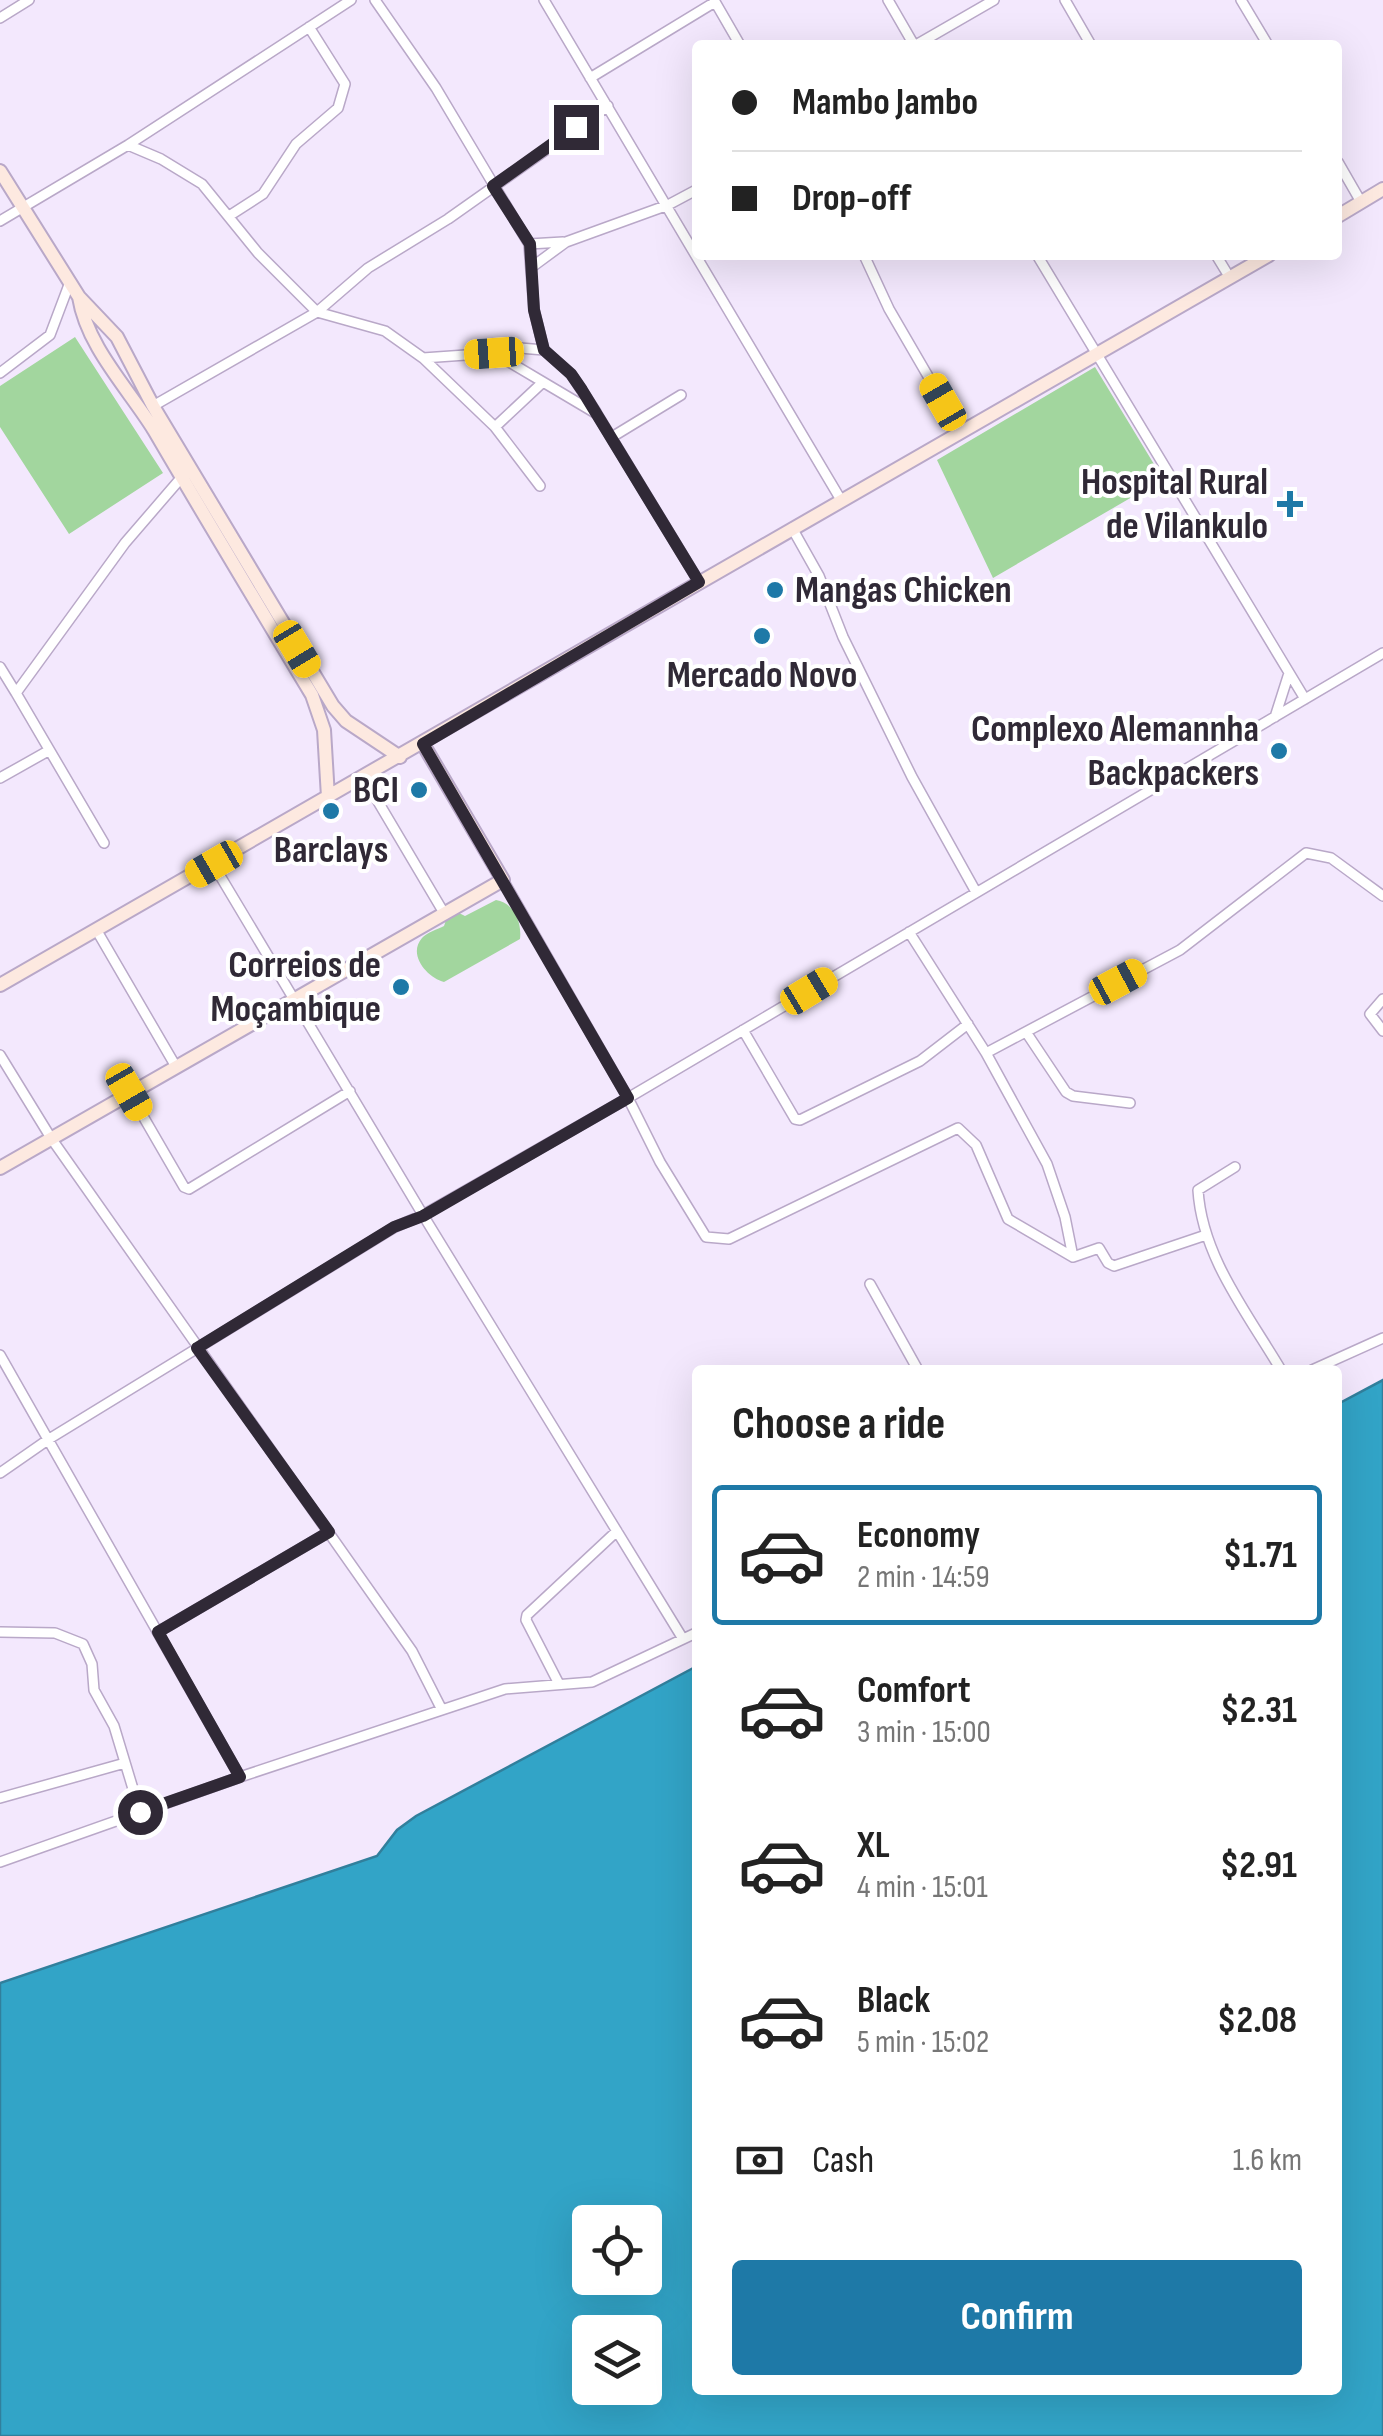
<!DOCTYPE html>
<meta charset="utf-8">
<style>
body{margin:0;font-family:"Sofia Sans Condensed",sans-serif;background:#f6f6f6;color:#222;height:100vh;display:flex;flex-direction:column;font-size:38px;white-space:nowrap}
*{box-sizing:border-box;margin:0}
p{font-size:32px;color:#767676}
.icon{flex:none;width:55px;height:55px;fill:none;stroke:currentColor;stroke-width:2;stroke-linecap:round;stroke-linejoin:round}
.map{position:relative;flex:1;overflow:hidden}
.drawer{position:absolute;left:692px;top:1365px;width:650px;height:1030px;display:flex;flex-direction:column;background:#fff;border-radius:10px;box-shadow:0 10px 40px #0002}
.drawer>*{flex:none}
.hud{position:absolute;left:692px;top:40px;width:650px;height:220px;border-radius:10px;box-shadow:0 10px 40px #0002;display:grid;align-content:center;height:220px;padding:0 40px;background:#fff}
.tools{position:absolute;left:572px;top:2205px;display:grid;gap:20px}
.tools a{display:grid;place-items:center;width:90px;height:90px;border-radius:10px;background:#fff;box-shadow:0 10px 40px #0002;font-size:50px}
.end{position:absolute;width:45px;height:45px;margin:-22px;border:12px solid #302936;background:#fff;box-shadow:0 0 0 5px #fff}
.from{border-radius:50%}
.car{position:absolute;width:30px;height:60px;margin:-30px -15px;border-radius:12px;box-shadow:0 0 8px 2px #0007;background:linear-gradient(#f5c518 24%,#345 0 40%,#f5c518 0 76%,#345 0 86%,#f5c518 0)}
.hud b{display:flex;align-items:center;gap:35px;height:95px;font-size:38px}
.hud b+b{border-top:2px solid #e0e0e0}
.hud i{width:25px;height:25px;background:#222}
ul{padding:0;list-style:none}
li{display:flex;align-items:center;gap:30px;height:140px;margin:0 20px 15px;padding:0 20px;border:5px solid transparent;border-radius:10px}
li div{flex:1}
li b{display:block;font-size:38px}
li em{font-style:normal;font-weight:700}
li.current{border-color:#1e79a7}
li>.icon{width:90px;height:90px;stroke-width:1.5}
h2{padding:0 40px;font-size:45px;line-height:120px}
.pay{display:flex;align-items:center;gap:25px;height:110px;padding:0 40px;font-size:38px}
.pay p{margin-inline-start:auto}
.cta{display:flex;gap:20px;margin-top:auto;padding:20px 40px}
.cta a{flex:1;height:115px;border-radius:10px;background:#1e79a7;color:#fff;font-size:40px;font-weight:700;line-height:115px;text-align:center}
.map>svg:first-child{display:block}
.green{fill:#a2d69e}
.water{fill:#32a4c7;stroke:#317f9c;stroke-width:2.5;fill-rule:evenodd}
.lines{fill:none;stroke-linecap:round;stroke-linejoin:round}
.street-casing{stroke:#b9a8c8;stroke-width:12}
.secondary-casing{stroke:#b9a8c8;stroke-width:16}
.street{stroke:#fff;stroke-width:9}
.secondary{stroke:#fde9e0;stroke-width:12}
.route{stroke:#302936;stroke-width:12}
.poi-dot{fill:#1e79a7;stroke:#fff;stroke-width:4}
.labels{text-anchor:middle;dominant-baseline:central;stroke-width:8;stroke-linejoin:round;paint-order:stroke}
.poi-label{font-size:38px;font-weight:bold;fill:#302936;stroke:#fff;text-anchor:end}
</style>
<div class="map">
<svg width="1383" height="2436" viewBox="0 0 1383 2436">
<rect width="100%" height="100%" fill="#f3e8fd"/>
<path class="green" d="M75 337 163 473 69 534 0 427V386Z
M1095 367 1163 479 993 578 937 460Z
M496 900C514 903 522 922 520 939L444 982C428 978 407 955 422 938 426 933 438 929 444 926L446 920 459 913 465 916Z"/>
<path class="water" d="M1383 1380V2436H0V1983L377 1856 397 1830 416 1816 697 1666 698 2390H1338V1404ZM590 2222H645V2278H590ZM590 2332H645V2388H590Z"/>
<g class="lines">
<defs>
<path id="street" d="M375 0 436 88 529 244 534 310 544 350 571 374 596 412
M544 0 841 500
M714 0 740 45
M888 0 914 45
M1065 0 1091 45
M1241 0 1268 45
M0 18 29 0
M916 45 994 0
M590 78 715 2
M608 106 448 219 368 268 317 312 385 331 423 358 495 427 543 382 597 414 699 582
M128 145 161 159 202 184 258 253 317 312 153 406
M1338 162 1361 202
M229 216 263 194 296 144 338 108 345 84 309 27
M0 221 128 145 351 0
M529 244 563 242
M864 255 889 309 961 433
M1037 255 1305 699
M1216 255 1230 278
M532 267 566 242 668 205 698 189
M494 353 520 348 544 350
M423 358 494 353 543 382
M0 373 50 335 70 282
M495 427 540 486
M612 437 681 395
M792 528 819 576 843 637 912 777 976 892
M0 667 16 693
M1275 717 1289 673
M0 778 48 751
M364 778 444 913
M104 843 16 693 125 543 181 478
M213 864 423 1215 683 1639
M503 880 628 1098 660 1162 706 1237 729 1239 958 1128 976 1145 1008 1219 1073 1257 1099 1248 1108 1263 1114 1266 1206 1235
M97 931 175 1065
M909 932 986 1053 1047 1164 1065 1217 1073 1257
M1383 999 1370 1014 1383 1031
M743 1030 795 1119 800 1120 920 1061 968 1024
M1026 1032 1066 1092 1073 1096 1130 1103
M986 1053 1180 950 1306 853 1331 858 1383 896
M0 1055 51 1138 412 1651 441 1708
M129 1092 184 1187 189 1189 350 1091
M1235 1167 1198 1190C1202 1257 1248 1314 1281 1370
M870 1284 918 1370
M0 1355 240 1777
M1312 1370 1383 1338
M0 1473 49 1439 395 1227 423 1215 628 1098 1383 653
M0 1632 55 1633 83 1644 92 1664 94 1690 114 1726 140 1812
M158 1632 329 1532
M559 1684 526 1620 527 1615 617 1531
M0 1798 125 1763
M0 1862 240 1777 505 1689 592 1682 698 1632"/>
<path id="secondary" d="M0 171 79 297 117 337 153 406 333 706 346 721 400 757
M1338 216 1383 189
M79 297C87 347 128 388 154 430 206 519 259 607 312 695L324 730 328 797
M0 985 1269 255
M0 1168 503 880 423 744"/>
</defs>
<use href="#street" class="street-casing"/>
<use href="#secondary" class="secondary-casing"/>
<use href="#street" class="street"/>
<use href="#secondary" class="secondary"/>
</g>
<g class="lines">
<path class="route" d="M140 1812 240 1777 158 1632 329 1532 197 1348 394 1227 423 1216 628 1098 423 744 699 582 582 390 571 374 544 350 534 310 530 244 493 186 576 127"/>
</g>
<g class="poi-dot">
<path d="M1285 489h10v10h10v10h-10v10h-10v-10h-10v-10h10z"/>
<circle cx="775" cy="590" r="10"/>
<circle cx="762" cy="636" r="10"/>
<circle cx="1279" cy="751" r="10"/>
<circle cx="419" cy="790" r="10"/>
<circle cx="331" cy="811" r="10"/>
<circle cx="401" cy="987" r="10"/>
</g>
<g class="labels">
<g class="poi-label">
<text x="1268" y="482">Hospital Rural<tspan x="1268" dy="44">de Vilankulo</tspan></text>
<text x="795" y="590" text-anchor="start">Mangas Chicken</text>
<text x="762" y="675" text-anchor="middle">Mercado Novo</text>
<text x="1259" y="729">Complexo Alemannha<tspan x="1259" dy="44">Backpackers</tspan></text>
<text x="399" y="790">BCI</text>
<text x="331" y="850" text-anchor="middle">Barclays</text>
<text x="381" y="965">Correios de<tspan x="381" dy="44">Moçambique</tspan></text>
</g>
</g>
</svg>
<div class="tools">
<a><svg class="icon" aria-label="locate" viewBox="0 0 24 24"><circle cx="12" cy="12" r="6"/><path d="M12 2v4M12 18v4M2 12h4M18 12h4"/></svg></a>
<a><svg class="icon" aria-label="layers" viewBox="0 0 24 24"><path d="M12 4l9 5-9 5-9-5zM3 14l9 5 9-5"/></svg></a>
</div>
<i class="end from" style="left:140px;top:1812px"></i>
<i class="end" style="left:576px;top:127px"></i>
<i class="car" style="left:494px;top:353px;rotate:266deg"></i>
<i class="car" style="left:943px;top:402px;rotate:330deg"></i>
<i class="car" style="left:297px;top:649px;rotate:149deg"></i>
<i class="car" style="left:214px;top:864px;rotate:240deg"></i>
<i class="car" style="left:1118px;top:982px;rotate:62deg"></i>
<i class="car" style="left:809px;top:991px;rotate:59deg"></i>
<i class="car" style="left:129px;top:1092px;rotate:150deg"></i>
<div class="hud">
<b><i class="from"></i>Mambo Jambo</b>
<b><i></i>Drop-off</b>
</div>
<section class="drawer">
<h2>Choose a ride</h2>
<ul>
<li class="current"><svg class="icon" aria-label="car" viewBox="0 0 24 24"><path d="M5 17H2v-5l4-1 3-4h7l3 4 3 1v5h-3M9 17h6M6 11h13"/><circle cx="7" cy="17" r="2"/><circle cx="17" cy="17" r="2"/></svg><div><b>Economy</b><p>2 min · 14:59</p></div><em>$1.71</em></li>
<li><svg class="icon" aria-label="car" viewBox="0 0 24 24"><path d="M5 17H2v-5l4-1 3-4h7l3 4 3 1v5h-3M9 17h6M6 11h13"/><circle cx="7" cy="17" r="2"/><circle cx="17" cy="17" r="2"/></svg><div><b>Comfort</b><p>3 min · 15:00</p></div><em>$2.31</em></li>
<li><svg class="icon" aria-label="car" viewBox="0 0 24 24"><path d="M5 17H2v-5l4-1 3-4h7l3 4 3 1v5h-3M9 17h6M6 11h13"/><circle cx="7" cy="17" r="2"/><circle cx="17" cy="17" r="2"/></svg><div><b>XL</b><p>4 min · 15:01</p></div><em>$2.91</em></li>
<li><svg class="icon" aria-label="car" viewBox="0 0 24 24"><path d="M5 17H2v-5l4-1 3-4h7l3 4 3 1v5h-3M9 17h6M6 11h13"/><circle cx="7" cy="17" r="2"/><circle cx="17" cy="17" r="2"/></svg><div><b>Black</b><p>5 min · 15:02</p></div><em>$2.08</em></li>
</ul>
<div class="pay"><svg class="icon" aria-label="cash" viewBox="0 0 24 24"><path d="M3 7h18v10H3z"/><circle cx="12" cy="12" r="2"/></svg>Cash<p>1.6 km</p></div>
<div class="cta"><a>Confirm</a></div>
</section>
</div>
